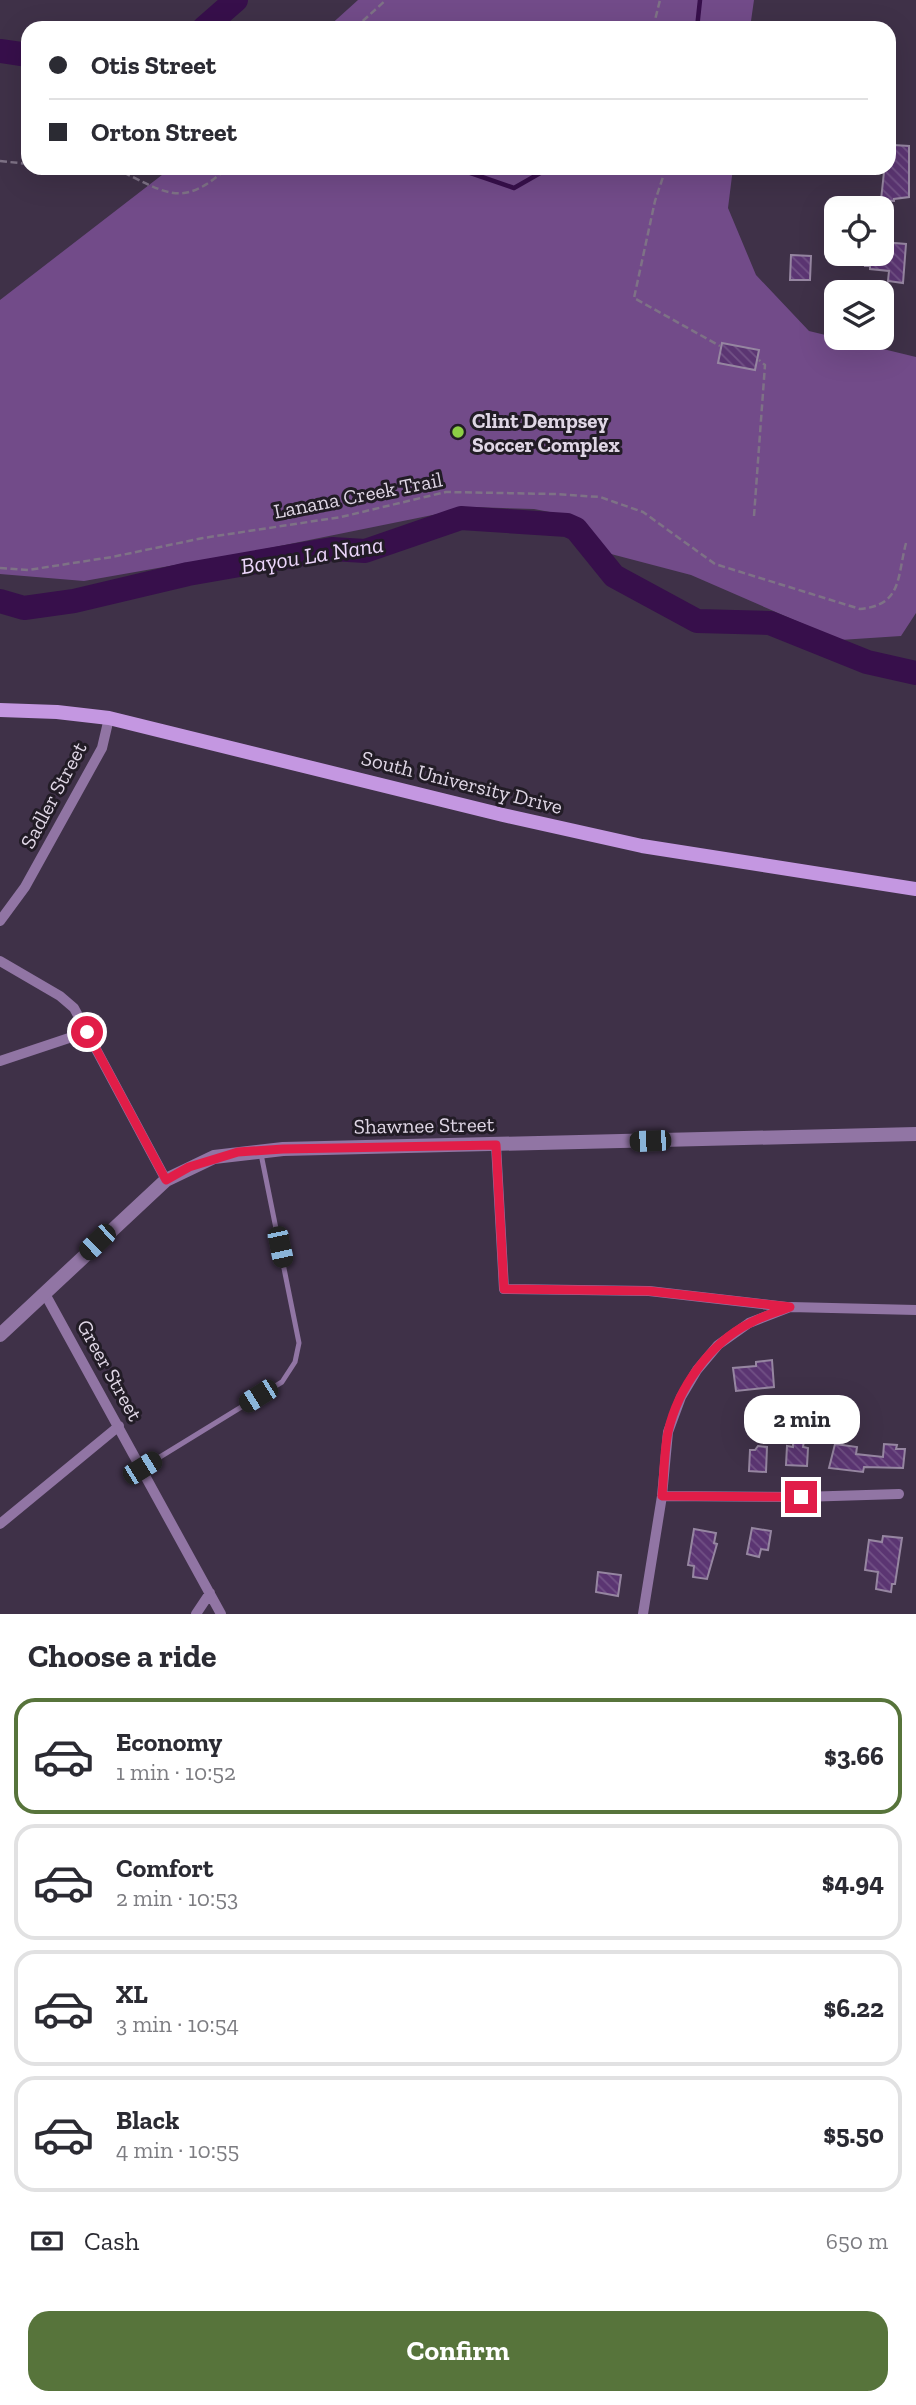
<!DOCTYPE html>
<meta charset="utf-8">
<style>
body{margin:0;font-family:"Zilla Slab",serif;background:#f7f7f7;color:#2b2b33;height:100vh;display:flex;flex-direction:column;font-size:26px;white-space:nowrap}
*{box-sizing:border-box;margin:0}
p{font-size:23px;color:#7c7c81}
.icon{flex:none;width:38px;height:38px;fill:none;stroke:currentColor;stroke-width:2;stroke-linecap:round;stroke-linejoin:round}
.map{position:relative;height:1614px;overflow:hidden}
.panel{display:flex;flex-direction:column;background:#fff;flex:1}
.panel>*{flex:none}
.top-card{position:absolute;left:21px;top:21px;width:875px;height:154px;border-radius:21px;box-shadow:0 7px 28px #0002;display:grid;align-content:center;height:154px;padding:0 28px;background:#fff}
.buttons{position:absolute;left:824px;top:196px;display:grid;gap:14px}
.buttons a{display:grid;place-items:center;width:70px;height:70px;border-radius:14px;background:#fff;box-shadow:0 7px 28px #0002;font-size:35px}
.end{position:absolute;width:32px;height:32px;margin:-16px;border:9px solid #e11d48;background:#fff;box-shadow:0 0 0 4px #fff}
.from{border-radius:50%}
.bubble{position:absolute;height:49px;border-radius:21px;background:#fff;box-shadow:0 7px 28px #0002;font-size:23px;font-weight:700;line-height:49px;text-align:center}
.car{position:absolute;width:21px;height:42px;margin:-21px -10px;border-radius:9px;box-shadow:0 0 5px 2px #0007;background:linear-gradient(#222 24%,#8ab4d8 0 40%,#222 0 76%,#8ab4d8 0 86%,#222 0)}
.top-card b{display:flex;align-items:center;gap:24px;height:66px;font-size:26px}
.top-card b+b{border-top:2px solid #e1e1e2}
.top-card i{width:18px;height:18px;background:#2b2b33}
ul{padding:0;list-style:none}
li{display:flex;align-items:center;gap:21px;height:116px;margin:0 14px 10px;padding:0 14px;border:4px solid #e1e1e2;border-radius:21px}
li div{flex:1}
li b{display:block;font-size:26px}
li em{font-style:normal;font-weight:700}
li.active{border-color:#57743b}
li>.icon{width:63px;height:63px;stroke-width:1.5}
h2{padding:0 28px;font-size:32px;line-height:84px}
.pay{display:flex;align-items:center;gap:18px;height:77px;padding:0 28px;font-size:26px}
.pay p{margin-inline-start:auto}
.primary-button{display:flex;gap:14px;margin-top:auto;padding:14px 28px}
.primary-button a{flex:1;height:80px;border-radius:21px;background:#57743b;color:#fff;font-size:28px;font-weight:700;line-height:80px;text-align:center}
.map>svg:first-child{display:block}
.garden{fill:#724b89}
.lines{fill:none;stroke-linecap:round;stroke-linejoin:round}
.stream{stroke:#370f4b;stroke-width:4.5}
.river{stroke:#370f4b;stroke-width:24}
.building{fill:url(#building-back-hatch);stroke:#9686a1;stroke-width:2}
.path{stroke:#7e7286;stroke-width:2.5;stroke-dasharray:7 3.5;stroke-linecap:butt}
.service{stroke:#9175a4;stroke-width:5}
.minor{stroke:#9175a4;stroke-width:10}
.tertiary{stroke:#9175a4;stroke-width:14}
.secondary{stroke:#c497e1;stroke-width:14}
.route{stroke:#e11d48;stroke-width:9}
.poi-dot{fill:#8cce45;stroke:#221c26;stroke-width:2.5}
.labels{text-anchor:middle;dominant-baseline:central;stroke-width:6;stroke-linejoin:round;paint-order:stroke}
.poi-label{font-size:21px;font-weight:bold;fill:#dfd6e5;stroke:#221c26;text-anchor:start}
.street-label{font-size:21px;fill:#dfd6e5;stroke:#221c26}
.water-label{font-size:23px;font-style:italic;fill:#ecd6fb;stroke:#221c26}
</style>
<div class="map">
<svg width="916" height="1614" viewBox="0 0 916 1614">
<defs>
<pattern id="building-back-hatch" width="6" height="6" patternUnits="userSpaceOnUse" patternTransform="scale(1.75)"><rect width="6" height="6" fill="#5b3572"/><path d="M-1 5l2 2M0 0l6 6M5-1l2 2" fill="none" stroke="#725286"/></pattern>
</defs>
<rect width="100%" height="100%" fill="#3f3148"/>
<path class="garden" d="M358 0H754L750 28H327Z
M171 168H733L728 208 756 275 809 331 916 357V613L901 636 840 640 691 575 611 554 576 517 534 509 472 507 260 550 84 581 0 574V300Z"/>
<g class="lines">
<path class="stream" d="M697 28 700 0
M456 168 514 188 549 168"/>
<path class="river" d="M204 28 236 0
M0 51 28 55
M0 601 24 608 74 601 188 574 332 549 365 551 461 518 567 525 576 529 614 576 697 621 770 623 867 662 916 673"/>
</g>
<path class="building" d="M893 145 909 146V197L894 199V201L881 200 884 172 889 168V154L893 155Z
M882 242 906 244 903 283 888 281 889 271 870 269V266H865L866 254H882Z
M791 255 811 256 810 280H790Z
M722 343 759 350 755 370 718 363Z
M772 1360 774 1387 736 1391 733 1368 756 1366V1362Z
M793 1440 804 1441 803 1447 808 1448 807 1466 786 1465 787 1446 793 1447Z
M835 1444 857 1447 856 1454 883 1457 884 1444 897 1445 896 1449H905L903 1468 864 1467 863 1472 829 1468Z
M758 1446 767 1447 766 1472 749 1471 750 1450H755Z
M752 1528 771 1531 768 1550 761 1549 759 1557 747 1554Z
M694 1529 716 1533 714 1543 717 1544 707 1579 693 1577 694 1566 688 1565Z
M883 1536 902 1538 895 1584H892L891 1592 876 1589 878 1572 865 1570 869 1540 882 1542Z
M598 1572 621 1575 618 1596 596 1592Z"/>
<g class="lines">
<path class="path" d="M355 28 386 0
M653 28 660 0
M0 161 28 164
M114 168C165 191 180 211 227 168
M666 168 655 201 634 298 720 346
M754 516 765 365 759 360
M0 568 28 570 112 557 203 538 341 517 446 492 555 494 600 497 643 512 715 564 860 609C902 605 897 578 906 543"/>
<path class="service" d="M142 1468 282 1382 295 1362 299 1343 261 1154"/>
<path class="minor" d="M0 921 25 887 102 748 109 718
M0 961 60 996 74 1008 166 1180
M0 1061 87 1032
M496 1145 504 1289 649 1291 787 1307
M44 1292 221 1614
M662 1496 801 1497 899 1494
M0 1524 119 1426
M196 1614 210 1593
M643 1614 662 1496 668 1432 681 1397 697 1370 718 1345 749 1323 790 1307 916 1310"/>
<path class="tertiary" d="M0 1335 166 1180 214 1157 283 1149 916 1134"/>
<path class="secondary" d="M0 710 57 712 109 718 503 815 642 846 916 889"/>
</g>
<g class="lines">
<path class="route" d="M87 1032 166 1180 189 1167 238 1152 283 1149 496 1145 504 1289 649 1291 790 1307C777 1312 762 1316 750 1323 710 1343 678 1388 668 1432 664 1452 664 1475 662 1496L801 1497"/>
</g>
<circle class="poi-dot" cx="458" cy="432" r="7"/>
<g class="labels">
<g class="poi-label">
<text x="472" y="420">Clint Dempsey<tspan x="472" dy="24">Soccer Complex</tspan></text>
</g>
<g class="street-label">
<text transform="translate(358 495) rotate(-11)">Lanana Creek Trail</text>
<text transform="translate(462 782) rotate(14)">South University Drive</text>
<text transform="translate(53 795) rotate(-62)">Sadler Street</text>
<text transform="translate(424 1125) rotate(-1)">Shawnee Street</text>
<text transform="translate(110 1370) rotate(61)">Greer Street</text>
</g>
<g class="water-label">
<text transform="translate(312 555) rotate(-9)">Bayou La Nana</text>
</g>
</g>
</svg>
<div class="buttons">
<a><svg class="icon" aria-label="locate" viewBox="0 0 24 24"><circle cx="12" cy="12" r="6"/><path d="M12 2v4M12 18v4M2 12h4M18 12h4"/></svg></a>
<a><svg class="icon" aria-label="layers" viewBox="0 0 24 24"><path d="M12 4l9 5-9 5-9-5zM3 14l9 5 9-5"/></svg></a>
</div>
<i class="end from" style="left:87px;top:1032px"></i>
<i class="end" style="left:801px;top:1497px"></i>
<div class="bubble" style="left:744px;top:1395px;width:116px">2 min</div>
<i class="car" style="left:650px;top:1141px;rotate:268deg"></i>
<i class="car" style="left:97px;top:1242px;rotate:226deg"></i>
<i class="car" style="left:280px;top:1247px;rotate:168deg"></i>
<i class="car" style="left:258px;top:1396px;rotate:238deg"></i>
<i class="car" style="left:142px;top:1468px;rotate:58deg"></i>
<div class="top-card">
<b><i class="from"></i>Otis Street</b>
<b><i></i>Orton Street</b>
</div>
</div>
<section class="panel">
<h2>Choose a ride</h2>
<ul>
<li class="active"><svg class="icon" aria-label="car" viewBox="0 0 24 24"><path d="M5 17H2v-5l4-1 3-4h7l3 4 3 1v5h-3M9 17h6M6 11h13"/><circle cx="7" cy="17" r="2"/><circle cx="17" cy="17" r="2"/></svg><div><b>Economy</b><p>1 min · 10:52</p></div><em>$3.66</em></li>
<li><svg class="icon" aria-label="car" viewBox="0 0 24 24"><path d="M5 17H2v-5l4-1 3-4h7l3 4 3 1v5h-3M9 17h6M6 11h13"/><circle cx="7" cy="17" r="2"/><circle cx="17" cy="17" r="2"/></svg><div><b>Comfort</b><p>2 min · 10:53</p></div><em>$4.94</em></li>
<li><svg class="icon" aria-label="car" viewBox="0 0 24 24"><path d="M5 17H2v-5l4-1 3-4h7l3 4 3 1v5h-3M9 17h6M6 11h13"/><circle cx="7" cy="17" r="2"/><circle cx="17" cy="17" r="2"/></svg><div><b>XL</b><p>3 min · 10:54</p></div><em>$6.22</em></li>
<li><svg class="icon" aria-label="car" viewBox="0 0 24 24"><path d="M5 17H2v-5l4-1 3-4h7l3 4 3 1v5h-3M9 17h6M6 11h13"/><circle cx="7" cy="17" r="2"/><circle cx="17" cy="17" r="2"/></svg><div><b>Black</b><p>4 min · 10:55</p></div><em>$5.50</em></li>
</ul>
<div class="pay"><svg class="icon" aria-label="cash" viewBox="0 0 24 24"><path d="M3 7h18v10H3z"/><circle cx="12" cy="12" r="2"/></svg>Cash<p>650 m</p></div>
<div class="primary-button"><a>Confirm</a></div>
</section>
